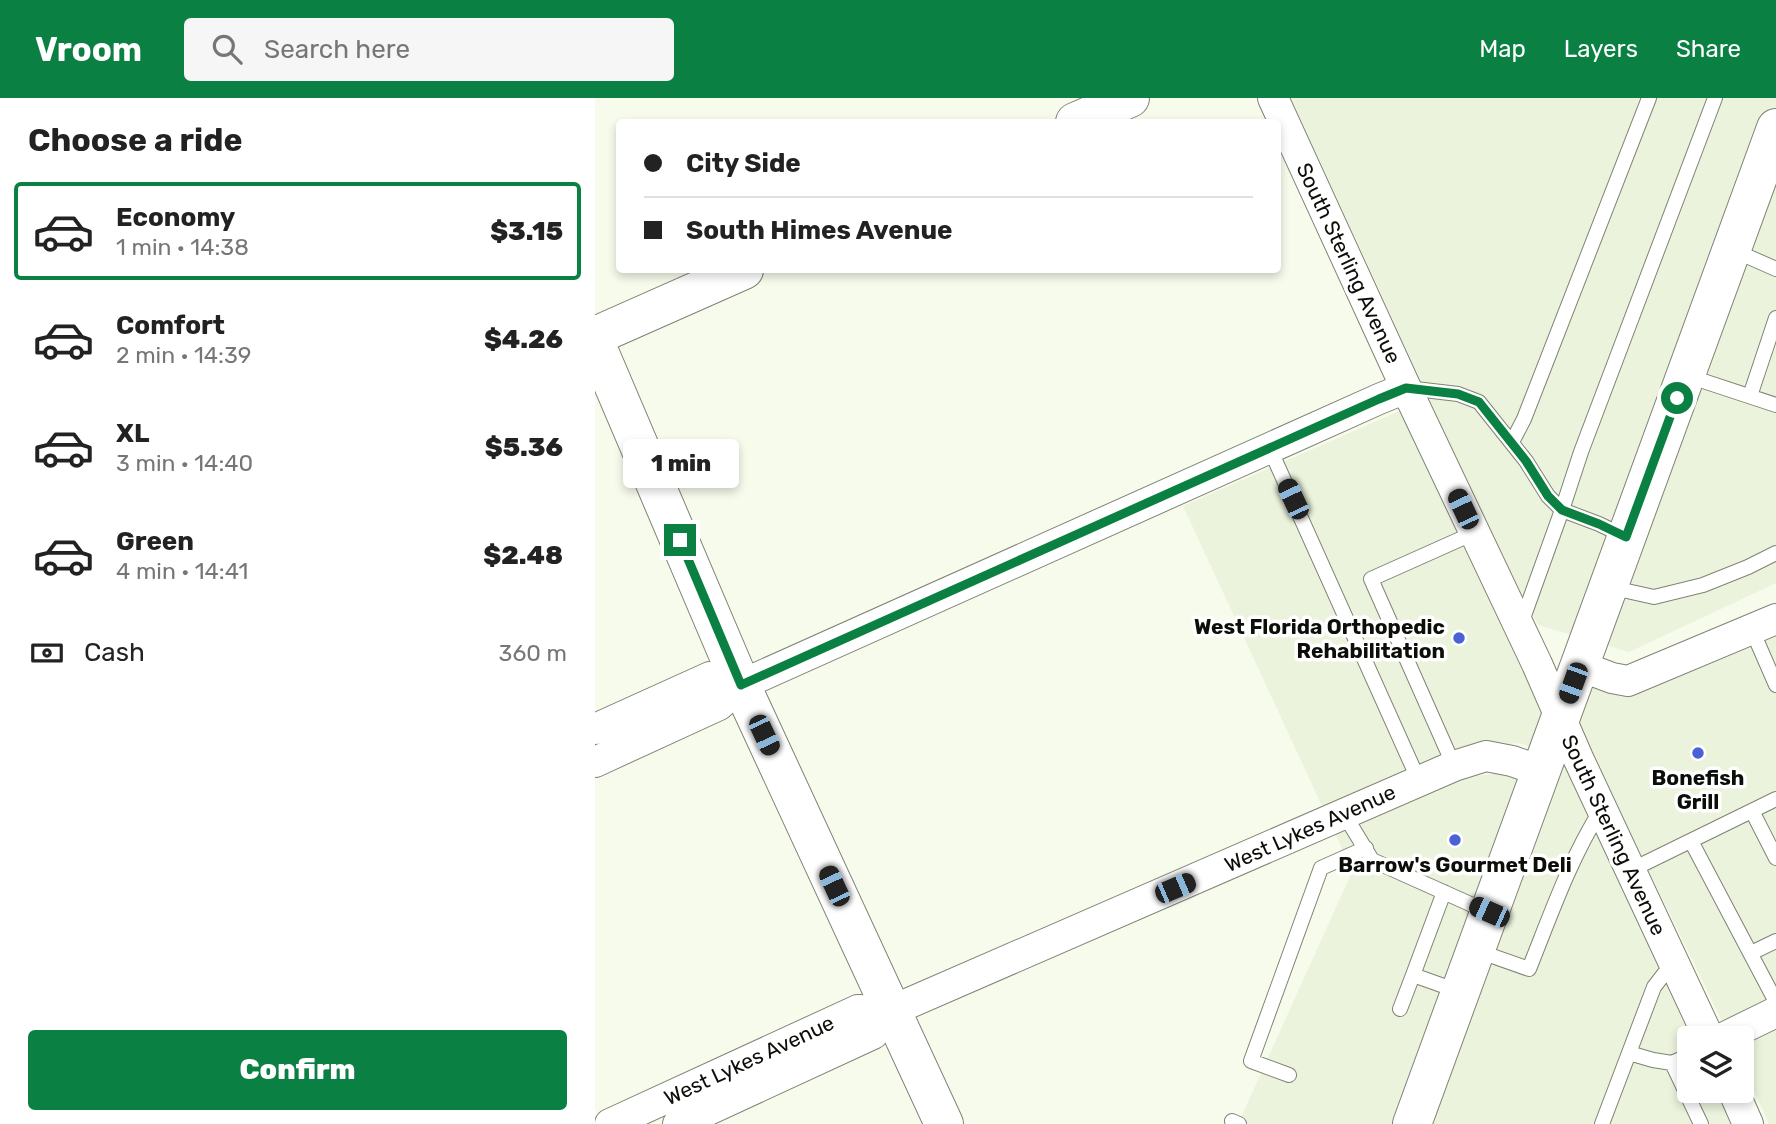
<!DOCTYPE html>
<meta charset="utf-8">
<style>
body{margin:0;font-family:Rubik,sans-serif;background:#f6f6f6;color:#222;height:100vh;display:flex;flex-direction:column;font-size:26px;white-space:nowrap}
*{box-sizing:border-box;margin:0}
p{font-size:23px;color:#767676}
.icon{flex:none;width:38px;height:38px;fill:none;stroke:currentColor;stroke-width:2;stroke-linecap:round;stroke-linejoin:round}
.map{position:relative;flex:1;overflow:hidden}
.panel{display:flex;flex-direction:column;background:#fff;width:595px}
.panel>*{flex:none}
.guide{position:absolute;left:21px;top:21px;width:665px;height:154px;border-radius:7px;box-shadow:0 4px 10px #0003;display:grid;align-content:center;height:154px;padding:0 28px;background:#fff}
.tools{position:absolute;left:1082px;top:928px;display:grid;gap:14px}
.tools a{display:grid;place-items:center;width:77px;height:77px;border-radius:7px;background:#fff;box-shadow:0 4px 10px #0003;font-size:35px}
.end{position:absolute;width:32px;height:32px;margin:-16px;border:9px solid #0b8043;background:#fff;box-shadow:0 0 0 4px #fff}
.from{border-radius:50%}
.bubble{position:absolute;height:49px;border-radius:7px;background:#fff;box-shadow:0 4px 10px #0003;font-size:23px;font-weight:800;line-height:49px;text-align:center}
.car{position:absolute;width:21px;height:42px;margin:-21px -10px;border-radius:9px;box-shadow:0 0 5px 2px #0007;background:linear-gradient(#222 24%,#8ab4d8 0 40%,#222 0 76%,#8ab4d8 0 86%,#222 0)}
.guide b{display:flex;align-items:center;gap:24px;height:66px;font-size:26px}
.guide b+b{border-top:2px solid #e0e0e0}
.guide i{width:18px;height:18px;background:#222}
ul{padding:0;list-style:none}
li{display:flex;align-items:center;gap:21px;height:98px;margin:0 14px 10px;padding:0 14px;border:4px solid transparent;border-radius:7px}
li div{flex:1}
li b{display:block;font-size:26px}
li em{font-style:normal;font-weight:800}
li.selected{border-color:#0b8043}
li>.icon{width:63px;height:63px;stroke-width:1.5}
h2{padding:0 28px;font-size:32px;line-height:84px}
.pay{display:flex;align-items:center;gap:18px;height:77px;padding:0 28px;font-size:26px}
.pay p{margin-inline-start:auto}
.cta{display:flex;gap:14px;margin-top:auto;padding:14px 28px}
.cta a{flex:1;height:80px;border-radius:7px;background:#0b8043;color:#fff;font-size:28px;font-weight:800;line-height:80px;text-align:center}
header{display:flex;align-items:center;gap:42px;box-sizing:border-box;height:98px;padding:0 35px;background:#0b8043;color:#fff}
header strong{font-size:33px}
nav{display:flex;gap:38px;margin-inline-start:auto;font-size:24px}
.search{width:490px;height:63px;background:#f6f6f6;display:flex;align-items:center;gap:18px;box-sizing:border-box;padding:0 24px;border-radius:7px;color:#767676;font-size:26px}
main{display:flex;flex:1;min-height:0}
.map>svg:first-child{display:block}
.built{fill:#ebf3dc}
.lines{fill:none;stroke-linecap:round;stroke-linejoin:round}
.lane-casing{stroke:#7f8375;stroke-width:16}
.street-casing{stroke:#7f8375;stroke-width:32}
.secondary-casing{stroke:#7f8375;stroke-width:40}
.lane{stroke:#fff;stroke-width:14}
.street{stroke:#fff;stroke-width:30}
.secondary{stroke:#fff;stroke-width:38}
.route{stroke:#0b8043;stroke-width:9}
.poi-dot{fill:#4b61d6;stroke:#fff;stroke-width:2.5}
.labels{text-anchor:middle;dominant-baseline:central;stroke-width:7;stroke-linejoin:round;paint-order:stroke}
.street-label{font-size:21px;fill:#0c0e09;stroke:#fff}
.poi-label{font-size:21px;font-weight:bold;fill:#0c0e09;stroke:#fff}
</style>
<header>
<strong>Vroom</strong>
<div class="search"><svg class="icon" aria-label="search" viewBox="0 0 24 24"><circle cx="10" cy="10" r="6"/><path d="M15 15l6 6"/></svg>Search here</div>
<nav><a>Map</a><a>Layers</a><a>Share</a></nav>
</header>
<main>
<section class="panel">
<h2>Choose a ride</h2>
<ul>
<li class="selected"><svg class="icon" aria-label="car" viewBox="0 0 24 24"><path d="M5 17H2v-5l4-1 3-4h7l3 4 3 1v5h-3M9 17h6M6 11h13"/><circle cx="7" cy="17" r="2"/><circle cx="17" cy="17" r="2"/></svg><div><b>Economy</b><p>1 min · 14:38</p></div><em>$3.15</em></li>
<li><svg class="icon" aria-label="car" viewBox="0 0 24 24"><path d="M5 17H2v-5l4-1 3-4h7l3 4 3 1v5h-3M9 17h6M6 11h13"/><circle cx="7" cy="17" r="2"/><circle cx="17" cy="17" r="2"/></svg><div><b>Comfort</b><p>2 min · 14:39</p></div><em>$4.26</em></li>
<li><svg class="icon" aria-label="car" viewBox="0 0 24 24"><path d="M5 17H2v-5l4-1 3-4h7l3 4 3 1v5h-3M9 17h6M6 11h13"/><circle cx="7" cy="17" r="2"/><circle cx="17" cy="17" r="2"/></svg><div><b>XL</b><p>3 min · 14:40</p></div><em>$5.36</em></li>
<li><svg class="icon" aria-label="car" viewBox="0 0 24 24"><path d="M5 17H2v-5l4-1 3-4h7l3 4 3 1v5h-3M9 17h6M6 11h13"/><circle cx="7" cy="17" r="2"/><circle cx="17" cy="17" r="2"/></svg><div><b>Green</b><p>4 min · 14:41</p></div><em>$2.48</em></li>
</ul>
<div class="pay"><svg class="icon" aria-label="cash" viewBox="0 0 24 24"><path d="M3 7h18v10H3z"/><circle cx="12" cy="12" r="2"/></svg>Cash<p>360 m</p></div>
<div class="cta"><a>Confirm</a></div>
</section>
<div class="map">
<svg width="1181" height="1026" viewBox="0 0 1181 1026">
<rect width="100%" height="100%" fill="#f6fbec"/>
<path class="built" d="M696 0H1181V485L1034 554 943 527 918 483Z
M807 312 952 620 940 653 930 647 922 645 866 652 864 649 855 653 844 654V658L728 710 588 408Z
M1181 537V899L1127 923 980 621 993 584 1025 598 1036 597Z
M968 653 1108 940H1094V992H1132L1147 1026H831Z
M923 673 931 678 803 1026H643L757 774 740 735 863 680Z
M1181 930V1026H1174L1146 964V945Z"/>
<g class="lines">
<defs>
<path id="lane" d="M1138 152 1181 171
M1093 278 1181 307
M812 290 863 296 884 304 931 363 953 398 967 412 986 354 1120 0
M1155 298 1181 220
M917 344 929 321 1054 0
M675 351 824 683
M1014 489 1059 499 1108 487 1153 469 1181 455
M926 526 967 412 1004 426 1029 438
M1157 532 1181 587
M859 668 776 481 879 435
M1157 713 1181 760
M749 716 777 762 893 814
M1096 743 1181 904
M1036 772 1181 701
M883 853 934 871C956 816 975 761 1006 712
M1156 855 1181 843
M818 877 849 794
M805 911 818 877 863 893
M1034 955 1058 962 1077 965 1094 957
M1077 965 1106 1026
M694 977 656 963 726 770 771 750
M637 1023 644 1026
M1007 1026 1059 889 1069 876 1081 869"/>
<path id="street" d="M678 0 811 290 942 566 983 660 1114 940
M985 568 1017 580 1033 583 1181 521
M0 631 115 579 146 587
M0 664 124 607 146 587 784 301 811 290
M1128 940 1181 914
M1138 992 1153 1026
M15 1026 263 912 296 913 859 668 891 658 917 663 946 673
M83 1026 278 936 296 913"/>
<path id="secondary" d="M480 24 535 0
M0 238 149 172
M0 244 146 587 349 1026
M817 1026 1181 30"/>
</defs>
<use href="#lane" class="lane-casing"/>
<use href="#street" class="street-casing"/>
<use href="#secondary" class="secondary-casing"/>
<use href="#lane" class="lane"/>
<use href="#street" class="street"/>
<use href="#secondary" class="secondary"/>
</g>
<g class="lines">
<path class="route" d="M85 442 146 587 784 301 811 290 863 296 884 304 931 363 953 398 967 412 1004 426 1031 439 1082 300"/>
</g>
<g class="poi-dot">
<circle cx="864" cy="540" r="7"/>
<circle cx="1103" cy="655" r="7"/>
<circle cx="860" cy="742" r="7"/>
</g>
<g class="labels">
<g class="street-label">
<text transform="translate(754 165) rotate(65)">South Sterling Avenue</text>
<text transform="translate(715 730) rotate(-24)">West Lykes Avenue</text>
<text transform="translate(1019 737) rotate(65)">South Sterling Avenue</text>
<text transform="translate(154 962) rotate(-25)">West Lykes Avenue</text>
</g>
<g class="poi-label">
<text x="850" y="528" text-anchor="end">West Florida Orthopedic<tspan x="850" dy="24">Rehabilitation</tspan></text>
<text x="1103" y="679">Bonefish<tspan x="1103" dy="24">Grill</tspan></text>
<text x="860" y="766">Barrow's Gourmet Deli</text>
</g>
</g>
</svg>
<div class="tools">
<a><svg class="icon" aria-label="layers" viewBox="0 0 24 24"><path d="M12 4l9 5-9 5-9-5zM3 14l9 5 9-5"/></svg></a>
</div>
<i class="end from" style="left:1082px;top:300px"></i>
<i class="end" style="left:85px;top:442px"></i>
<div class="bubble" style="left:28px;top:341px;width:116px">1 min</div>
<i class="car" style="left:698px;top:401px;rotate:335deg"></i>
<i class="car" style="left:868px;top:411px;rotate:335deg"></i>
<i class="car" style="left:978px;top:585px;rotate:200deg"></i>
<i class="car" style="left:169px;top:637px;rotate:155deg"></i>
<i class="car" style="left:239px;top:788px;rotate:335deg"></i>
<i class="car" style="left:580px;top:790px;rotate:67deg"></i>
<i class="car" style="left:894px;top:814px;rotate:294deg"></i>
<div class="guide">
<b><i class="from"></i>City Side</b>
<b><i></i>South Himes Avenue</b>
</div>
</div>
</main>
